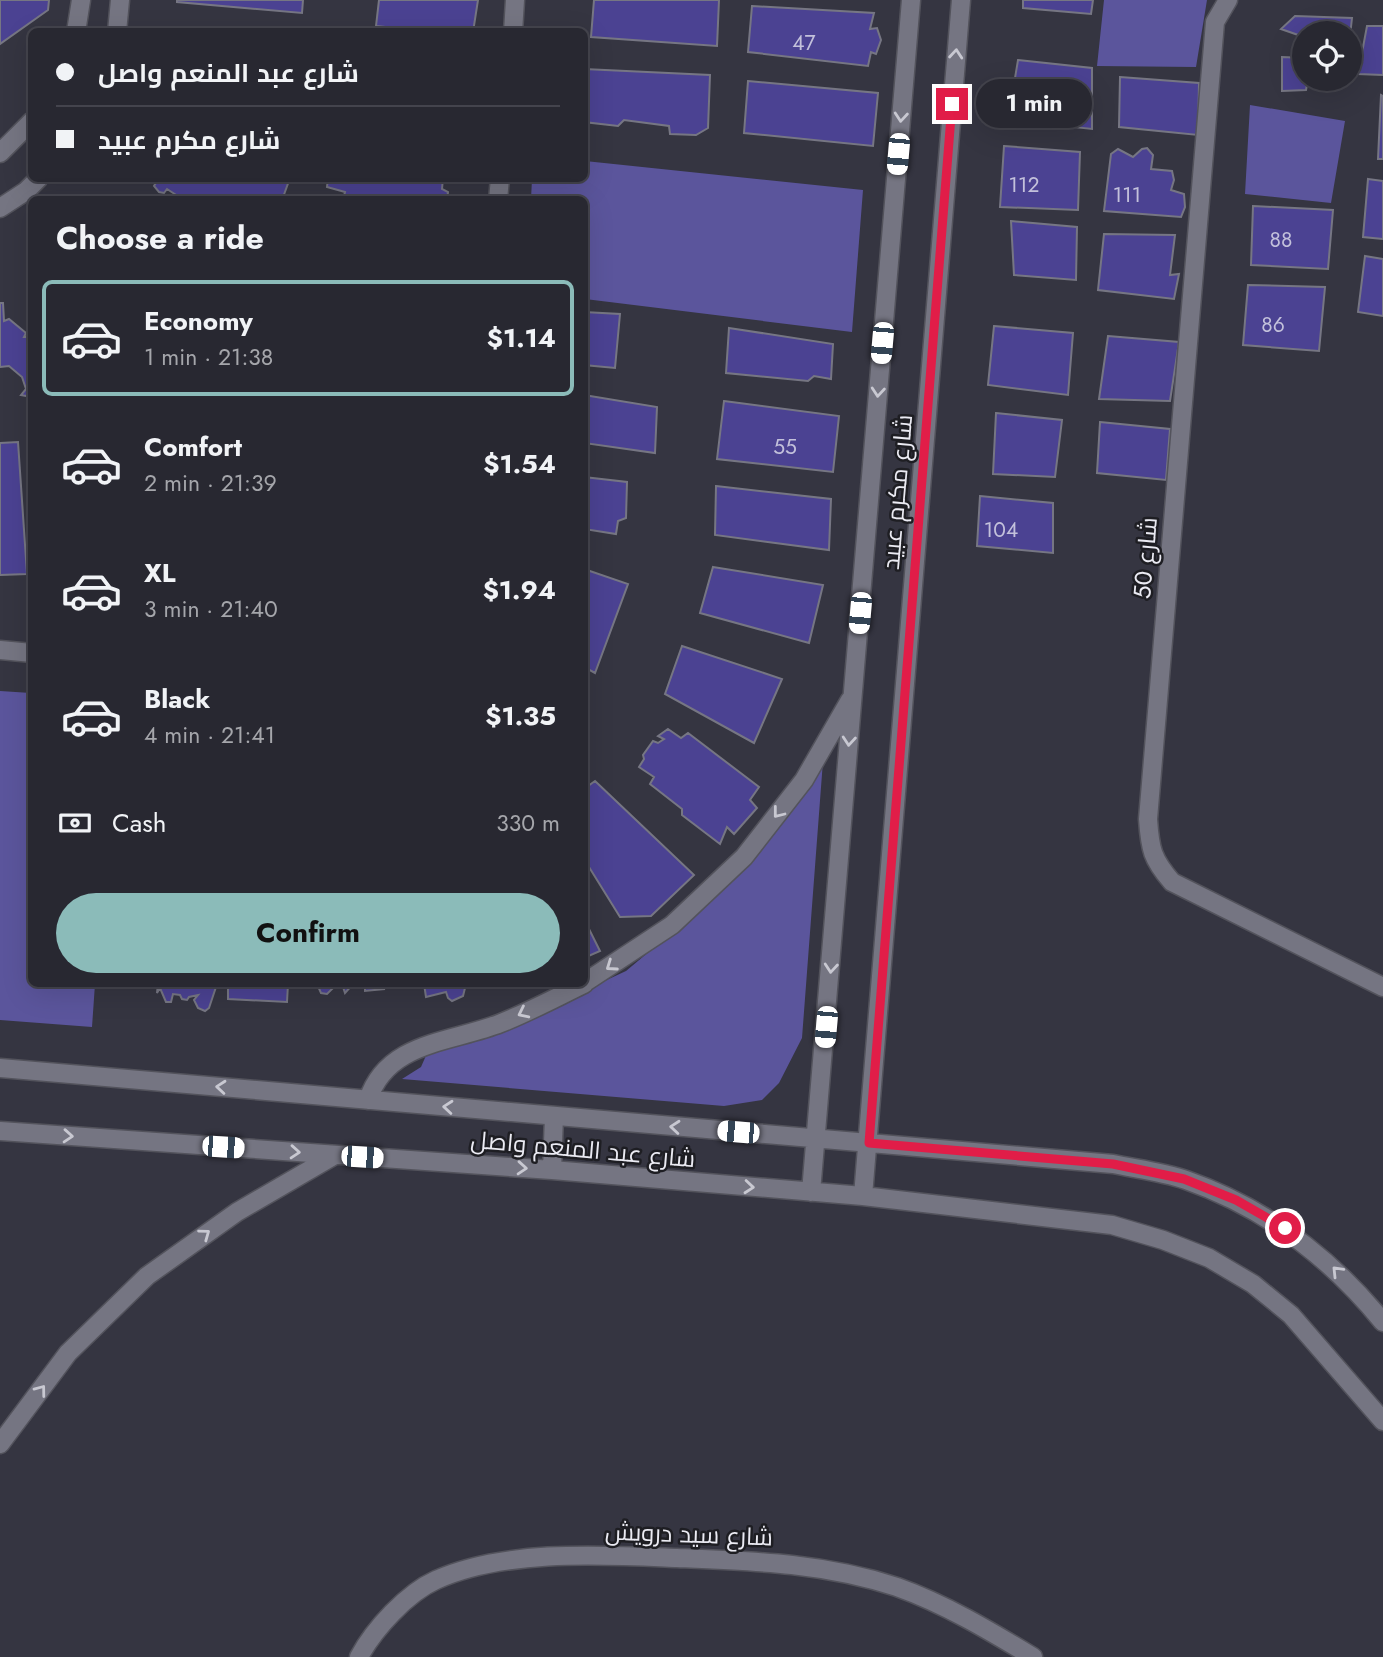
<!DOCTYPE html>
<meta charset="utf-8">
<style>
body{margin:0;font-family:Jost,Cairo,sans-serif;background:#34343d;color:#f1f3f6;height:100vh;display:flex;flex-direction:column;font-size:26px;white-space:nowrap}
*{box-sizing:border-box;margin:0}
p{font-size:23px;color:#a5a6ab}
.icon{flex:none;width:38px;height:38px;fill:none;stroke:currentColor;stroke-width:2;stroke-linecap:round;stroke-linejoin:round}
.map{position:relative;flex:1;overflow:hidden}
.panel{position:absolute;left:28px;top:196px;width:560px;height:791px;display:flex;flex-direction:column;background:#282831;border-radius:10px;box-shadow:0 7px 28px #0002,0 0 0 2px #44444d}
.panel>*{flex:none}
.guide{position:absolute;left:28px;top:28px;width:560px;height:154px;border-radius:10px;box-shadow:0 7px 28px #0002,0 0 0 2px #44444d;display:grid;align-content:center;height:154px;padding:0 28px;background:#282831}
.controls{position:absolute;left:1292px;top:21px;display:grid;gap:14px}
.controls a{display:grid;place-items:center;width:70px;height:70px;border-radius:50%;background:#282831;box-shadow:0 7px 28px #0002,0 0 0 2px #44444d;font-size:35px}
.end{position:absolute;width:32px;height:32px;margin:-16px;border:9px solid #e11d48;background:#fff;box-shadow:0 0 0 4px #fff}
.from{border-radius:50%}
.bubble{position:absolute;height:49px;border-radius:24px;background:#282831;box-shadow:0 7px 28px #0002,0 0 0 2px #44444d;font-size:23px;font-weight:700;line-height:49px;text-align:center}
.car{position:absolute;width:21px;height:42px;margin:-21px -10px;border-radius:9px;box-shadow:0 0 5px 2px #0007;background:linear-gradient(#fff 24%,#345 0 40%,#fff 0 76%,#345 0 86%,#fff 0)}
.guide b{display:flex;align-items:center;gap:24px;height:66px;font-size:26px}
.guide b+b{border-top:2px solid #44444d}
.guide i{width:18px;height:18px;background:#f1f3f6}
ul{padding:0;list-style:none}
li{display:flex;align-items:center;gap:21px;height:116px;margin:0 14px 10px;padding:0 14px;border:4px solid transparent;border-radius:10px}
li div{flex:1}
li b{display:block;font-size:26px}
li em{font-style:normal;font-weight:700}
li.selected{border-color:#8bbbb9}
li>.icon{width:63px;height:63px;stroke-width:1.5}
h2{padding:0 28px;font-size:32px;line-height:84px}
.pay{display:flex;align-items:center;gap:18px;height:77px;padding:0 28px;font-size:26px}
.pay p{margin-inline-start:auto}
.button{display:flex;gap:14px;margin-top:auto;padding:14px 28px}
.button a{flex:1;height:80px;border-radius:42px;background:#8bbbb9;color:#111;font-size:28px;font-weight:700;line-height:80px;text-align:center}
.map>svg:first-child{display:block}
.green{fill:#5b559c}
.building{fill:#4b4292;stroke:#767683;stroke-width:2}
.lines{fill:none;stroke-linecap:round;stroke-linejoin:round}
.minor-casing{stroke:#53535c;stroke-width:21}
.minor{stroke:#757582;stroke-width:18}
.oneway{stroke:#c8c8d1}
.route{stroke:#e11d48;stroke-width:9}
.labels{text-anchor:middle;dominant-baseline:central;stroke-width:5;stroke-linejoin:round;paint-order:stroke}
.number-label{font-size:21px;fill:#c3c1db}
.street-label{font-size:24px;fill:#ebebf3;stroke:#1e1e23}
</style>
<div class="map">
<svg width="1383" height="1657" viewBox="0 0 1383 1657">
<rect width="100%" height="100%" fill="#353541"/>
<path class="green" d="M1104 0H1207L1196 67 1097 66Z
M1250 105 1345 121 1331 203 1245 194Z
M585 161 863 190 852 332 585 299 584 200 531 199 532 179 584 178Z
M0 691 31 693 32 984H95L92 1027 0 1020Z
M823 761 802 1038 779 1083 762 1100 724 1106 402 1079 421 1067 428 1051 501 1029 626 971 693 915Z"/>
<path class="building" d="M0 0H49L48 10 0 44Z
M177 0H303L302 13 177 2Z
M379 0H478L473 32H432L376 26Z
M594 0H719L717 46 591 37Z
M1023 0H1093L1091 14 1023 8Z
M752 6 874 13 870 29 877 28 881 40 876 54 871 52 868 66 748 52Z
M1295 16 1352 18 1349 45V33H1304V37L1281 29Z
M1367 26H1383V75L1358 74Z
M1282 57 1304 58V79H1346L1345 82 1308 79 1306 90 1282 91Z
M1018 60 1092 68V129L1008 120Z
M584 69 710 75 708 128 696 135 670 134 669 126 624 120 618 126 584 122Z
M1120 77 1199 83 1198 135 1119 127Z
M748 81 878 93 873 146 744 133Z
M1381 95 1383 96V159H1378Z
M1004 146 1080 152 1078 210 1000 207Z
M1147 148 1153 155 1151 169 1172 171 1174 180 1171 190 1184 194 1185 207 1181 217 1104 211 1111 154 1118 149 1133 157 1142 149Z
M159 178H290L282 200H184L167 189 164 193 159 192 154 186Z
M328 178H443L442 189 448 192 447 200H343L345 192 327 187Z
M1368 179 1383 181V239L1363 237Z
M1253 206 1333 210 1328 269 1251 265Z
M1011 221 1077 227 1076 280 1014 275Z
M1104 234 1175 235 1170 275 1179 274 1174 299 1098 290Z
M1365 256 1383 259V316L1358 312Z
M1248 285 1325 287 1319 351 1243 345Z
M0 303H3L4 321 9 319 26 333 24 337H32V393L26 396 21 395 26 389 22 377 9 366 0 367Z
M584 312 620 314 615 368 584 365Z
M994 326 1073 333 1068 395 988 385Z
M729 328 833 344 831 379 814 376 808 381 726 373Z
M1108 336 1179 342 1170 401 1099 399Z
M584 395 657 407 655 453 584 443Z
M724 401 839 416 833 472 717 459Z
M996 413 1062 420 1055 477 993 474Z
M1100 422 1170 429 1166 480 1097 473Z
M18 442 27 574 0 575V443Z
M584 477 627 482 626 518 618 521 616 534 584 529Z
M716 486 831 499 829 550 715 535Z
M980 496 1053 503V553L977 546Z
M713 567 823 585 809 643 700 613Z
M584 569 628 584 595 673 584 667Z
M682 646 782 679 754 743 665 694Z
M668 729 681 738 688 733 759 787 750 800 757 808 734 834 727 827 720 844 682 815V809L650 784 654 777 639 767 644 759 643 755 653 741 658 743 664 739 658 736Z
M595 781 694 875 651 916 620 917 584 859V789Z
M584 919 600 951 584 958Z
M158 984H217L209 1008 205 1011 198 1008 194 1000 198 995 189 997 187 1000 182 999 180 995 173 994 171 1002H166L160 988 157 993Z
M228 984H288L287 1002 228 999Z
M317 984H383L384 989 365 991V985L353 984 345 993 343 987 335 986 327 994 321 993Z
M424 984H482L465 988 463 996 452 1001 448 998 446 992 426 997Z"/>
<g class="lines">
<defs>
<path id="minor" d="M1228 0 1215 22 1148 819C1150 849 1152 859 1172 882L1383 987
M76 32 81 0
M117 32 120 0
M513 32 515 0
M0 153 32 121
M498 200 500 178
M0 208 26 191 39 178
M0 650 32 653
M584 983 672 925 744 857 804 780 850 700
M0 1068 1113 1164C1137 1169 1163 1172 1186 1180 1266 1208 1330 1257 1383 1322
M368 1100C387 1041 451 1043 501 1023 529 1012 557 997 584 984
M0 1131 552 1170 863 1196 1112 1225 1163 1240 1209 1258 1253 1284 1291 1315 1383 1421
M552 1170 554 1116
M811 1192 911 0
M863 1196 961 0
M0 1444 68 1353 147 1276 237 1212 335 1155
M359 1657C374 1629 407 1593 436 1580 505 1549 603 1555 677 1558 753 1561 824 1563 897 1587 945 1604 990 1631 1033 1657"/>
</defs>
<use href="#minor" class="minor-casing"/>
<use href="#minor" class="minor"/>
</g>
<defs><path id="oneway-chevron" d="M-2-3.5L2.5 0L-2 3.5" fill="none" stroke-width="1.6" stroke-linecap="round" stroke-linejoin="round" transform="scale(1.75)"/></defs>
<g class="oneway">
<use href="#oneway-chevron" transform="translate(956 54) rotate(-85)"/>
<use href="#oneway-chevron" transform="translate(901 117) rotate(95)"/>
<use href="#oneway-chevron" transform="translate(878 392) rotate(95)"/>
<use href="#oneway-chevron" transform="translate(849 741) rotate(95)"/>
<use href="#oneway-chevron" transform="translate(778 813) rotate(128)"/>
<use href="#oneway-chevron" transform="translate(611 966) rotate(145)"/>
<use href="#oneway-chevron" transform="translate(831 968) rotate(95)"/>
<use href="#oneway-chevron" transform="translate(523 1013) rotate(154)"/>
<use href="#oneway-chevron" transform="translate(221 1087) rotate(-175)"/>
<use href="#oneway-chevron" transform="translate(448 1107) rotate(-175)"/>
<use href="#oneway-chevron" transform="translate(675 1127) rotate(-175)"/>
<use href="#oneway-chevron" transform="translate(68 1136) rotate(4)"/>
<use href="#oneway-chevron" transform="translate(295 1152) rotate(4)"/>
<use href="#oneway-chevron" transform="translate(522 1168) rotate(4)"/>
<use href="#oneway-chevron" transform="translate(749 1187) rotate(5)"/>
<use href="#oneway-chevron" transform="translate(205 1234) rotate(-36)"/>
<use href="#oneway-chevron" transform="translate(1337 1271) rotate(-134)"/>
<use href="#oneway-chevron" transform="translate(41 1390) rotate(-53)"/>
</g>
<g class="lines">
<path class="route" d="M952 104 869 1143 1113 1164 1184 1179 1236 1200 1285 1228"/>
</g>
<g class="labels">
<g class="number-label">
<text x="804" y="43">47</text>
<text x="1024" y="185">112</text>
<text x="1127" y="195">111</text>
<text x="1281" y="240">88</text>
<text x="1273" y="325">86</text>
<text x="785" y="447">55</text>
<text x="1001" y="530">104</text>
</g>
<g class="street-label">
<text transform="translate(897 492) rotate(-85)">شارع مكرم عبيد</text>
<text transform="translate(1145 558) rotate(-85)">شارع 50</text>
<text transform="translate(583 1149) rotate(5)">شارع عبد المنعم واصل</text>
<text transform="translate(689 1534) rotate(2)">شارع سيد درويش</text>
</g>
</g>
</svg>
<div class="controls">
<a><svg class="icon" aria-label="locate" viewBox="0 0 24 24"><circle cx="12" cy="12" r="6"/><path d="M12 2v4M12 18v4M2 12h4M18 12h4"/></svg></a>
</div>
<i class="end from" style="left:1285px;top:1228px"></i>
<i class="end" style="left:952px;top:104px"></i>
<div class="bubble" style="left:976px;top:79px;width:116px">1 min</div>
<i class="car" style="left:898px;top:154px;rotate:185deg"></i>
<i class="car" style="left:882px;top:343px;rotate:185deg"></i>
<i class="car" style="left:860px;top:613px;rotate:185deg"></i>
<i class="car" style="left:826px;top:1027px;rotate:185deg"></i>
<i class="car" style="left:738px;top:1132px;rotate:275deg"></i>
<i class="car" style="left:223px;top:1147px;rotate:94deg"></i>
<i class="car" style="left:362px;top:1157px;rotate:94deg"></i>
<div class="guide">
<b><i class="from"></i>شارع عبد المنعم واصل</b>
<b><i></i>شارع مكرم عبيد</b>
</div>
<section class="panel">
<h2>Choose a ride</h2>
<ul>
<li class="selected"><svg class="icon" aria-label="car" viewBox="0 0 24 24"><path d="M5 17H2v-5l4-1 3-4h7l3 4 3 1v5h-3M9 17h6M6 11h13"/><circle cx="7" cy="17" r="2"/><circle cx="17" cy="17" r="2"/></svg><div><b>Economy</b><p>1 min · 21:38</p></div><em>$1.14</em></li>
<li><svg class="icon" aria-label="car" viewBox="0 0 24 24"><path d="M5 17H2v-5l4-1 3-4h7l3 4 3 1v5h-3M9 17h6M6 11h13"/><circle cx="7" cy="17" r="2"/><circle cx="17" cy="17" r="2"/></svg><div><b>Comfort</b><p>2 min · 21:39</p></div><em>$1.54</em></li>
<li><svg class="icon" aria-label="car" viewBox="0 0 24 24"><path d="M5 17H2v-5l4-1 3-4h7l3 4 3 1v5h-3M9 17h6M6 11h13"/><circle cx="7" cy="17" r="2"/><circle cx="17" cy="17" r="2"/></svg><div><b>XL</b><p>3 min · 21:40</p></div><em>$1.94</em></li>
<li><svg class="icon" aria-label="car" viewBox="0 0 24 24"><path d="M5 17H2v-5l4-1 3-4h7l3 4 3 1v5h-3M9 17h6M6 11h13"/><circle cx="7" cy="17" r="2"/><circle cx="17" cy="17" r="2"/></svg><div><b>Black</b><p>4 min · 21:41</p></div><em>$1.35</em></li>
</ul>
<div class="pay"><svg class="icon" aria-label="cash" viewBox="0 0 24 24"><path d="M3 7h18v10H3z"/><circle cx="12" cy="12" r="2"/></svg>Cash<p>330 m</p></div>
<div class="button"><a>Confirm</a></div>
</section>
</div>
